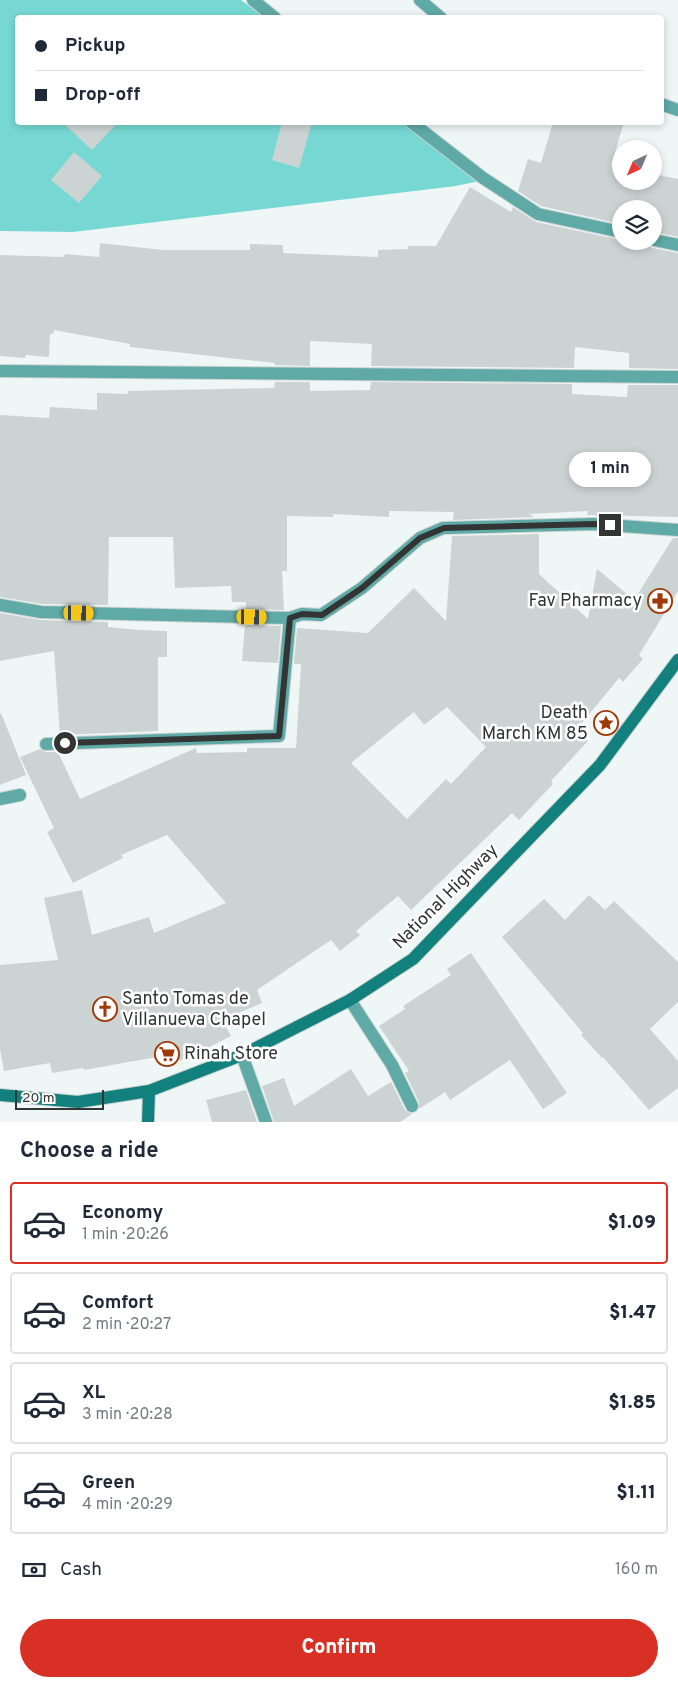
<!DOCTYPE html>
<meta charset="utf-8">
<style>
body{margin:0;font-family:Overpass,sans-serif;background:#f6f6f7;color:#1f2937;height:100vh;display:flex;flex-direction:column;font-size:19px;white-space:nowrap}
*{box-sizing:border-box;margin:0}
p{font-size:16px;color:#747a83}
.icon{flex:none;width:28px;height:28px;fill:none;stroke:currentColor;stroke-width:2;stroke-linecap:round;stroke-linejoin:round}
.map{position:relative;height:1122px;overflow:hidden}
.drawer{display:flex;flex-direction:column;background:#fff;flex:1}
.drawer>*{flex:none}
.top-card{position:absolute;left:15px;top:15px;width:649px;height:110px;border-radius:5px;box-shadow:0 2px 8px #0003;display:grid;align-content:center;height:110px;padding:0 20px;background:#fff}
.needle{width:32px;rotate:224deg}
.controls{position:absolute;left:612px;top:140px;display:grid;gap:10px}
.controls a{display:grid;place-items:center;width:50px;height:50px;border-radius:50%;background:#fff;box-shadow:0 2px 8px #0003;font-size:25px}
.scale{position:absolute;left:15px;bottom:12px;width:89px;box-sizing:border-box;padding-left:5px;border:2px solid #323534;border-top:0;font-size:14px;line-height:18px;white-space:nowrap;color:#323534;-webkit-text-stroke:4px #fff;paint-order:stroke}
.end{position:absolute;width:22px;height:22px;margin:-11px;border:6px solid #323534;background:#fff;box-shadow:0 0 0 2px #fff}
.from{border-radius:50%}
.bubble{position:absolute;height:35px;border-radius:18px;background:#fff;box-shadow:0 2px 8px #0003;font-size:16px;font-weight:800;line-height:35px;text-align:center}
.car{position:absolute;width:15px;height:30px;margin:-15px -8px;border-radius:6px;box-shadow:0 0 4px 1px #0007;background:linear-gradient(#f5c518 24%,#345 0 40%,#f5c518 0 76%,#345 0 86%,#f5c518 0)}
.top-card b{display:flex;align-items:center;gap:18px;height:48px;font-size:19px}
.top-card b+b{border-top:1px solid #e0e1e3}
.top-card i{width:12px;height:12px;background:#1f2937}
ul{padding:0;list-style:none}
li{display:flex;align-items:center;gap:15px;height:82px;margin:0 10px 8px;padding:0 10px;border:2px solid #e0e1e3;border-radius:5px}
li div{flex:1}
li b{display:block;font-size:19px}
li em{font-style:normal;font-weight:800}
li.on{border-color:#d93025}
li>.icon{width:45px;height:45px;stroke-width:1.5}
h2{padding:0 20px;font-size:22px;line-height:60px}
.pay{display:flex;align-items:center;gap:12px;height:55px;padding:0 20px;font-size:19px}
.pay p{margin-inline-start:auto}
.button{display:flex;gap:10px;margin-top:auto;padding:10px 20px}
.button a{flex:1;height:58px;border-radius:30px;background:#d93025;color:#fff;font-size:20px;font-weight:800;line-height:58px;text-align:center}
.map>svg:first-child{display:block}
.green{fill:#77d8d3}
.building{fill:#ccd4d3;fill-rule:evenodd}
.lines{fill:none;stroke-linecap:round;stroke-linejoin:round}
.street-casing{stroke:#ccd3d3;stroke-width:14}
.secondary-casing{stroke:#ccd3d3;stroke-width:14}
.street{stroke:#5fa9a6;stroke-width:12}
.secondary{stroke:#12807d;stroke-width:12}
.route{stroke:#323534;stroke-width:6}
.labels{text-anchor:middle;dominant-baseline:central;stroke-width:5;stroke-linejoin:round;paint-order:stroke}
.poi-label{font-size:18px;fill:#323534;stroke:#fff;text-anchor:end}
.street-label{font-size:18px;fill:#323534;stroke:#fff}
</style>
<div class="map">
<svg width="678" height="1122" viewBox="0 0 678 1122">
<rect width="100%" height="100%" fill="#eef6f6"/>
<path class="green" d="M0 0H241L264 17 18 18V122L402 123 479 181 456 186 73 232 0 231Z"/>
<path class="building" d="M62 122H118L92 150Z
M282 122H312L299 168 272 160Z
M553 122H624L611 166 621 168V181H654V174L678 179V237L654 232V209H621V224L541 206 518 191 528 159 541 163Z
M74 152 102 176 79 203 51 180Z
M470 187 511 212 513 207 536 222 621 240V241H646L648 246 652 248 678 253V369L629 368V353L575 347 574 368 371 366 372 344 310 341V366L275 365V363L130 347V344L54 330 53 334H50L49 357 26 355 25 358 0 356V255L64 257 65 254 99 257 100 243 163 250H250V244L283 245V253L378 257V250L408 249V246H436Z
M275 382H310V391L370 390 371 382 572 384V394L627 397 628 385H678V517L587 515 588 511 529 514 534 517 453 520 454 512 389 511V517L333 514V517L287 516V571H282L284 610 246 609V602H232L231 586 175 588 173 537H109L108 605 42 604 0 597V415L49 418 50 407 97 410V393L128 394V391L274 388Z
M539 534V574L588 619 597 569 634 600 673 538H678V591L639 655 643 659 623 682 619 678 576 730 588 741 551 781 553 784 519 820 512 813 411 910 398 896 356 931 360 935 340 951 331 940 257 990 262 1003 222 1020 231 1036 198 1053 180 1061 178 1056 160 1063 157 1057 84 1070 83 1068 52 1073 50 1063 4 1071 0 1049V965L58 960 44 898 82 890 92 935 149 917 154 933 226 903 167 835 121 855 123 858 73 883 47 832 54 828 20 757 40 749 46 752H58L80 799 196 748 197 753 247 752V748H296L301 664H294L297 628 368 633 414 588 446 621 452 536ZM447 707 486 747 451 784 446 779 407 819 351 763 414 712 424 725Z
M0 613 41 620 108 622V627L140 630 167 631V657H158V731L60 735 54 651 0 661Z
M245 625 281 626 278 663 242 661Z
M1 713 26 775 0 785V714Z
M589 895 605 910 614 901 678 962V1002L650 1029 678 1061V1088L649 1110 603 1057 602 1058 581 1035 583 1033 502 937 544 899 565 920Z
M471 953 567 1093 543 1109 510 1060 450 1100 445 1092 419 1109V1102L405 1073 409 1071 379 1026 405 1009 403 1006 451 975 447 969Z
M351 1069 368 1096 391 1082 405 1110 412 1114 400 1122H274L262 1086 284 1078 294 1106Z
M246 1090 257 1122H212L206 1100Z"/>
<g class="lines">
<defs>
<path id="street" d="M253 0 275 18
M420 0 441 18
M661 104 678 110
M411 122 483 178 538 214 621 232
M654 240 678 245
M0 371 678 377
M0 605 41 612 290 618 302 614 321 615 362 588 420 538 443 528 594 524 678 530
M46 744 279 736 290 618
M0 799 20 795
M350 1000 392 1065 412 1106
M242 1055 266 1122"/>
<path id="secondary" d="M0 1095 78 1102 149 1091 242 1055 350 1000 413 959 600 765 678 660
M148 1122 149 1091"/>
</defs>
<use href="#street" class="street-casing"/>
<use href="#secondary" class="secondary-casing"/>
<use href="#street" class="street"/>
<use href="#secondary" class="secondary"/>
</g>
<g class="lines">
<path class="route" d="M65 743 279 736 290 618 302 614 322 615 362 588 420 538 444 528 594 524 610 525"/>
</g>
<defs>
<symbol id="pharmacy-ring" viewBox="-11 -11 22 22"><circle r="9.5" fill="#fff" stroke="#9f3a08" stroke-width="1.5"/><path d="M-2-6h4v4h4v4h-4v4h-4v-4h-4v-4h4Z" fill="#9f3a08"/></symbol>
<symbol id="sight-ring" viewBox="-11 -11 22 22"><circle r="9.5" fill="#fff" stroke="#9f3a08" stroke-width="1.5"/><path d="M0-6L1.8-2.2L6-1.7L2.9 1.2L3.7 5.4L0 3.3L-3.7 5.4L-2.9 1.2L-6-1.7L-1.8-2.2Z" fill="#9f3a08"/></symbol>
<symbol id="church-ring" viewBox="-11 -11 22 22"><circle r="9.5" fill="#fff" stroke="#9f3a08" stroke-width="1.5"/><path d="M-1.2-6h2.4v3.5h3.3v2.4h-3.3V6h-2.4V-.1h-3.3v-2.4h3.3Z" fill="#9f3a08"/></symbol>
<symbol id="supermarket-ring" viewBox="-11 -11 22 22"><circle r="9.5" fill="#fff" stroke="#9f3a08" stroke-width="1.5"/><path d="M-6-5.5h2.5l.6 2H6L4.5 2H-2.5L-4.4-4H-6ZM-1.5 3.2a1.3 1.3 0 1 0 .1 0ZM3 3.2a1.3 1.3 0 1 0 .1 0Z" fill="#9f3a08"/></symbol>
</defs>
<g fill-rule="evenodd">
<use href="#pharmacy-ring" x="646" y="587" width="28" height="28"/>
<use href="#sight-ring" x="592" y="709" width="28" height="28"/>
<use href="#church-ring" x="91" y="995" width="28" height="28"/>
<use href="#supermarket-ring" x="153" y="1040" width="28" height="28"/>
</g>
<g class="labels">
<g class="poi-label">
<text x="642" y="601">Fav Pharmacy</text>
<text x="588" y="713">Death<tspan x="588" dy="21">March KM 85</tspan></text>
<text x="122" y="999" text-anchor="start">Santo Tomas de<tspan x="122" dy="21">Villanueva Chapel</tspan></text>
<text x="184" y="1054" text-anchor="start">Rinah Store</text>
</g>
<g class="street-label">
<text transform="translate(446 897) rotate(-45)">National Highway</text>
</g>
</g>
</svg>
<div class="controls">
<a><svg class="needle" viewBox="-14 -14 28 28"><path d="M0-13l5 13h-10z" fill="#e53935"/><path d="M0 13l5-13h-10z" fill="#747a83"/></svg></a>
<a><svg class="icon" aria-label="layers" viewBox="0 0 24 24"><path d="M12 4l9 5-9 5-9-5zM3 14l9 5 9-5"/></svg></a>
</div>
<div class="scale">20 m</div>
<i class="end from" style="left:65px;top:743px"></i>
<i class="end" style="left:610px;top:525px"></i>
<div class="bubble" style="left:569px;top:452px;width:82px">1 min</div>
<i class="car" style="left:79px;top:613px;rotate:91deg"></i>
<i class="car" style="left:252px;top:617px;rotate:91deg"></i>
<div class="top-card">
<b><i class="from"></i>Pickup</b>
<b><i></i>Drop-off</b>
</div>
</div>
<section class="drawer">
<h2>Choose a ride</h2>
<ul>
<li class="on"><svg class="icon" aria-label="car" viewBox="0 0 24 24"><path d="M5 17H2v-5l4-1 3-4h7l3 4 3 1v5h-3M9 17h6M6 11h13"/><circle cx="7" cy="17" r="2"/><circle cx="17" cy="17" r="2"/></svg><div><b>Economy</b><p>1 min · 20:26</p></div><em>$1.09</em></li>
<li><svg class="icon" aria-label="car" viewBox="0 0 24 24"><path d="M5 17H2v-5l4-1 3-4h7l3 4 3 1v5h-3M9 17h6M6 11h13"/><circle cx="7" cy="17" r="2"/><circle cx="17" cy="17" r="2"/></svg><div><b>Comfort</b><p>2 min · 20:27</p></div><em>$1.47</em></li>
<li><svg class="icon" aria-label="car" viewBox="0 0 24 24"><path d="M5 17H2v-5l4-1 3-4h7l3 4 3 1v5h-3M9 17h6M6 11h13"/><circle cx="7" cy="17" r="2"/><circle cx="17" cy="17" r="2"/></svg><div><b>XL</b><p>3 min · 20:28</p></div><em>$1.85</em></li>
<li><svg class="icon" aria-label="car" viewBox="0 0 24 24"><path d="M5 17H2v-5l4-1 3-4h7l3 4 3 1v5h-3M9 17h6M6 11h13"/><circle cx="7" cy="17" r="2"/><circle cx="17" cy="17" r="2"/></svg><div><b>Green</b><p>4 min · 20:29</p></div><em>$1.11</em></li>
</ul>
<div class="pay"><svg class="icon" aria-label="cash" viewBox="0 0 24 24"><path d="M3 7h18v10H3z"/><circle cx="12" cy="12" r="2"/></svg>Cash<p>160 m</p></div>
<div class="button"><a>Confirm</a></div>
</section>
